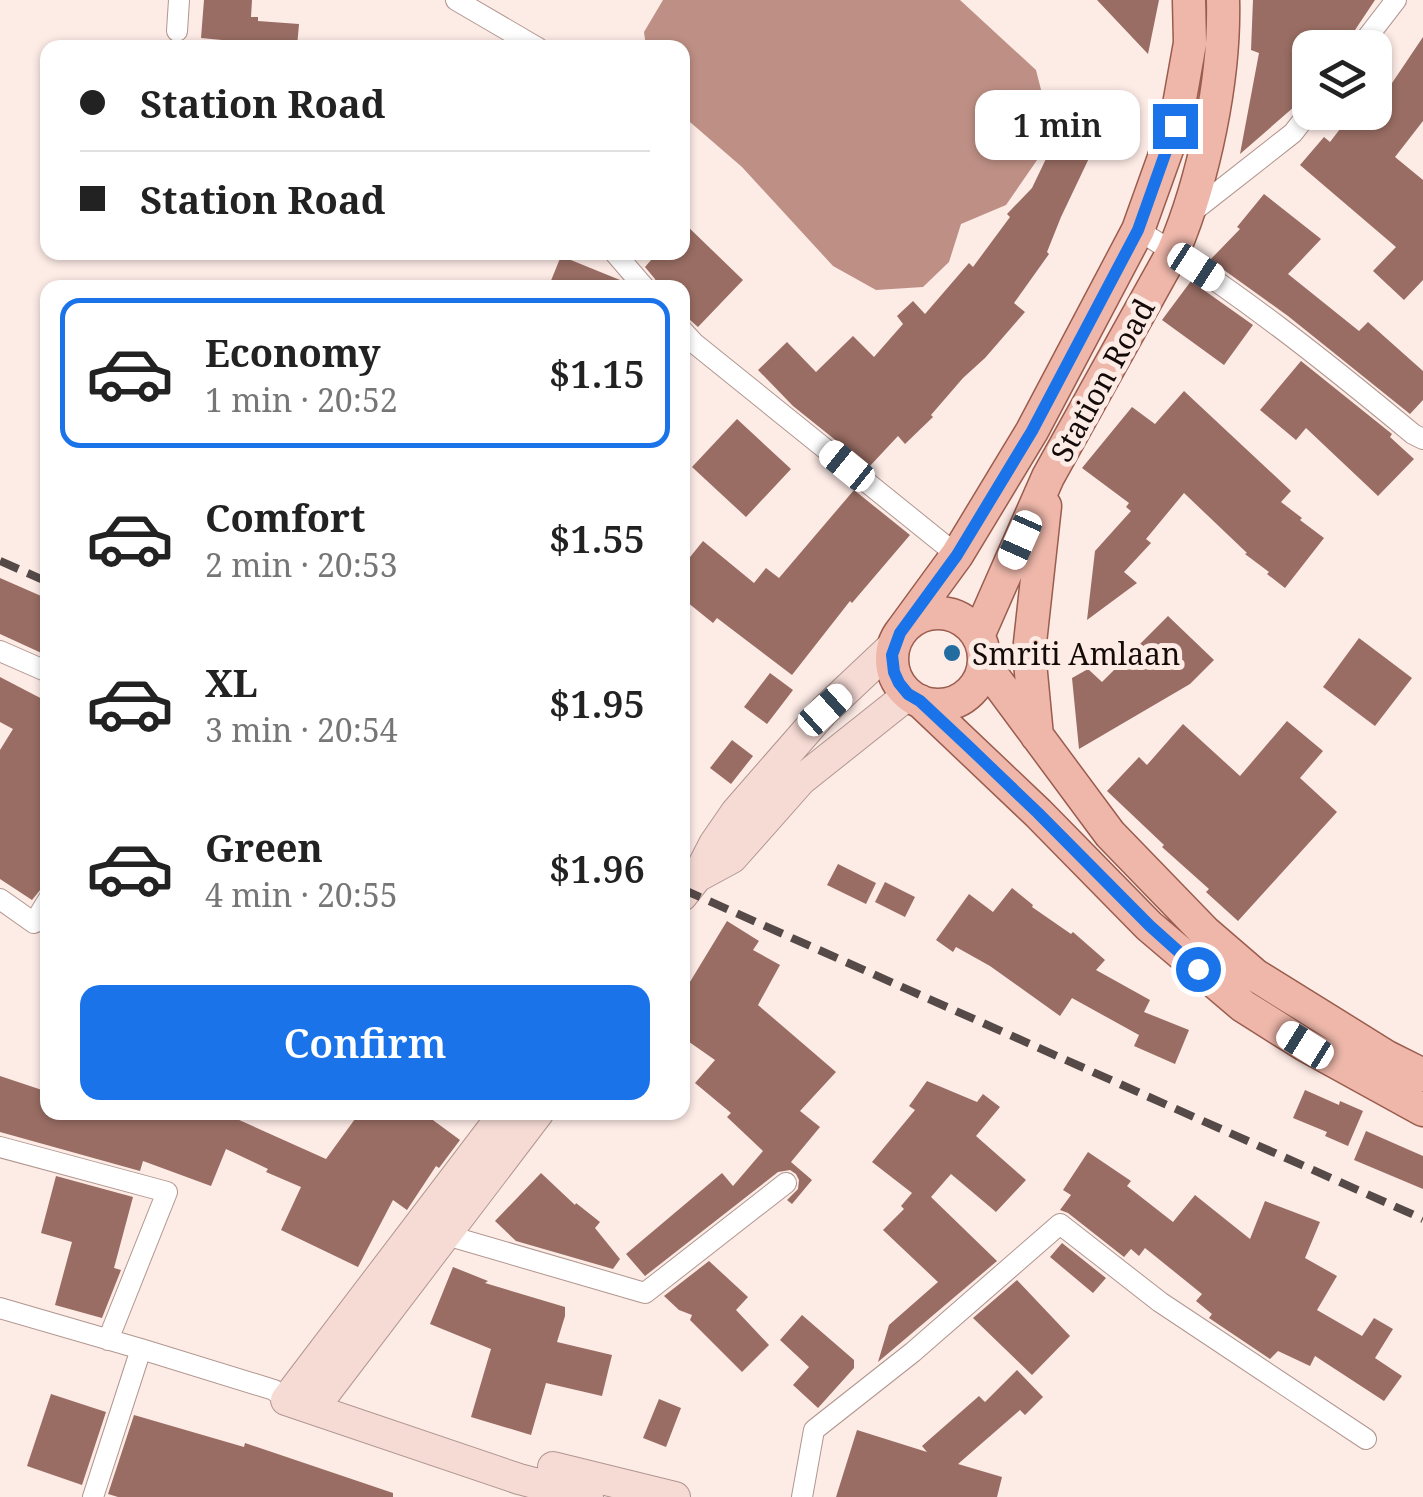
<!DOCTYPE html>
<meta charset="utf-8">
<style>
body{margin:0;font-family:"Noto Serif",serif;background:#f6f6f6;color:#222;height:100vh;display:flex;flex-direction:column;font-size:38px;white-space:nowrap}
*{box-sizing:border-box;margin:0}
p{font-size:32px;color:#767676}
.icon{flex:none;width:55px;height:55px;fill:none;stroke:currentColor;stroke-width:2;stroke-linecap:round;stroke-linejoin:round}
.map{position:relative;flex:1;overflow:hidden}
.details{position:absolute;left:40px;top:280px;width:650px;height:840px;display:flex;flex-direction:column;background:#fff;border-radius:20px;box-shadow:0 2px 8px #0004}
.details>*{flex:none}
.guide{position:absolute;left:40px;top:40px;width:650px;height:220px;border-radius:20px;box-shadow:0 2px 8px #0004;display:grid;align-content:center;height:220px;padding:0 40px;background:#fff}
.buttons{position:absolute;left:1292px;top:30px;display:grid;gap:20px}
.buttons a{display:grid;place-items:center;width:100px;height:100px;border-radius:20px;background:#fff;box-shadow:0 2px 8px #0004;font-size:50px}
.end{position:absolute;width:45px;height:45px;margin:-22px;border:12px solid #1a73e8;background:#fff;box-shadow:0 0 0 5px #fff}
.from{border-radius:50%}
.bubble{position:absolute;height:70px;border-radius:20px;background:#fff;box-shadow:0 2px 8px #0004;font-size:32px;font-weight:600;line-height:70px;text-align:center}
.car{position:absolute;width:30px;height:60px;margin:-30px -15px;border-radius:12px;box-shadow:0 0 8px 2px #0007;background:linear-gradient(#fff 24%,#345 0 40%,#fff 0 76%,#345 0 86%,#fff 0)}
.guide b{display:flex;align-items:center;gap:35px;height:95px;font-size:38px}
.guide b+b{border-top:2px solid #e0e0e0}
.guide i{width:25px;height:25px;background:#222}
ul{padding:18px 0 0;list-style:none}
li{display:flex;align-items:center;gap:30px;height:150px;margin:0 20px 15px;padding:0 20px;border:5px solid transparent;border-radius:20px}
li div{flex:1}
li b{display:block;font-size:38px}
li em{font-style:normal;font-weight:600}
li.on{border-color:#1a73e8}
li>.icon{width:90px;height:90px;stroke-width:1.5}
.button{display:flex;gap:20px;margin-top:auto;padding:20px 40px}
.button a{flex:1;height:115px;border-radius:20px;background:#1a73e8;color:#fff;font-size:40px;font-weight:600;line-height:115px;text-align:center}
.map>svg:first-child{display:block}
.water{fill:#be9085}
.building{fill:#996d63}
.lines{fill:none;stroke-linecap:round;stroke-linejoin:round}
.street-casing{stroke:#b1968f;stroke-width:22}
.secondary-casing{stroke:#b1968f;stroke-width:32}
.primary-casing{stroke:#9a5c4d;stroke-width:35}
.street{stroke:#fff;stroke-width:20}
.secondary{stroke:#f6dbd5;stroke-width:30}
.primary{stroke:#eeb7aa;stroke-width:32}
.rail{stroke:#554a47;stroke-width:8;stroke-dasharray:20 10;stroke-linecap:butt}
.route{stroke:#1a73e8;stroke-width:12}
.poi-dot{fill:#236ca0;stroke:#fdebe6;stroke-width:4}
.labels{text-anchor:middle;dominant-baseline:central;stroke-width:10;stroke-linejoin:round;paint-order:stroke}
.street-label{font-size:30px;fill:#140b09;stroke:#fdebe6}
.poi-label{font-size:30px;fill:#140b09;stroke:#fdebe6;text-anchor:start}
</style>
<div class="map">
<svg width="1423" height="1497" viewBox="0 0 1423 1497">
<rect width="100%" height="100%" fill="#fdebe6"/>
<path class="water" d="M663 0H960L1036 70 1053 137 1006 205 961 224 949 262 923 287 876 290 833 266 742 167 683 116 682 48 646 47 644 32Z"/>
<path class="building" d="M204 0H252L251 17H258V21L299 24 297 47 201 38Z
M1097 0H1159L1148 54Z
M1253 0H1375L1343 48H1310V88L1302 100 1240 154 1259 53 1251 50Z
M1423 37V121L1395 157 1423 180V280L1404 300 1373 271 1396 247 1300 165 1324 137 1330 142 1353 112H1375V78L1388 89Z
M1066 117 1101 133 1061 217 1047 252 1049 254 1014 303 1025 312 985 358 963 378 931 415 933 417 905 444 898 436 869 467 793 406 758 370 787 342 816 372 853 336 874 357 903 324 897 316 913 301 925 314 969 263 973 267 1010 217 1007 214 1032 188Z
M1264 194 1321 239 1288 274 1359 331 1368 322 1423 371V400L1410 414 1288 316 1210 260 1240 229 1237 227Z
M682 221 743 280 698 327 682 313V288H658L655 279 645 267 658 252H682Z
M561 256 620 280 626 288H548Z
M1191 281 1253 325 1224 365 1162 320Z
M1301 361 1392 434 1390 437 1414 459 1378 496 1306 428 1296 440 1260 410Z
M1184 391 1291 491 1281 502 1302 518 1300 520 1324 538 1285 588 1267 574 1269 572 1245 554 1247 553 1184 493 1146 539 1151 543 1124 572 1137 583 1087 620 1095 551 1131 511 1126 507 1129 503 1082 468 1132 407 1155 424Z
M737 419 791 469 746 517 692 467Z
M854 490 910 535 852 603 850 601 792 675 717 618 713 623 682 598V567L703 541 754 583 766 568 779 578Z
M0 578 48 599V656L0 634Z
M1168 616 1214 660 1190 684 1079 749 1072 678 1088 669 1102 682Z
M1359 638 1412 678 1375 726 1323 687Z
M770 673 793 690 767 724 744 707Z
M0 677 48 702V886L41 889 32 900 0 879V750L13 729 0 722Z
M1287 721 1323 751 1300 778 1337 812 1238 921 1206 892 1209 889 1162 847 1164 845 1107 791 1139 757 1147 765 1183 724 1240 776Z
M732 740 753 756 731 784 710 768Z
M838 864 876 883 866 904 827 885Z
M885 882 915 897 905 917 875 902Z
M1012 888 1033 905 1032 907 1071 934 1073 932 1105 960 1096 970 1150 1000 1144 1012 1189 1030 1175 1064 1134 1046 1139 1035 1072 998 1060 1016 990 966 956 947 953 952 936 940 969 894 993 912Z
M727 921 759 941 753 950 780 965 758 1005 836 1072 800 1111 820 1127 791 1162 812 1180 792 1204 787 1200 798 1189 799 1180 796 1174 790 1170 778 1172 645 1276 626 1254 722 1173 733 1186 763 1151 727 1117 731 1113 695 1083 715 1060 682 1037V995Z
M0 1076 48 1092V1112H242L237 1119 326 1159 360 1112H422L460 1140 439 1168 436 1166 407 1210 393 1200 358 1267 281 1230 301 1187 266 1172 268 1169 226 1149 211 1186 143 1161 140 1171 0 1132Z
M927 1081 977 1102 983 1094 1000 1107 976 1136 1026 1180 996 1212 951 1174 931 1197 997 1261 878 1362 889 1325 938 1282 883 1230 904 1209 901 1206 912 1193 872 1162 915 1110 909 1106Z
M1305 1090 1339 1105 1340 1101 1363 1111 1348 1146 1325 1136 1327 1132 1293 1118Z
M1366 1131 1423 1156V1189L1354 1160Z
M1088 1152 1131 1181 1127 1186 1173 1222 1195 1195 1250 1239 1265 1201 1320 1222 1305 1258 1337 1276 1317 1310 1362 1336 1374 1318 1393 1329 1375 1358 1402 1376 1384 1401 1315 1356 1310 1366 1278 1351 1270 1359 1209 1318 1212 1314 1196 1301 1202 1294 1145 1248 1139 1256 1131 1249 1124 1257 1068 1213 1060 1210 1071 1195 1063 1190Z
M541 1173 575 1205 576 1203 600 1222 595 1228 620 1259 613 1269 516 1241 495 1221Z
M56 1176 133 1197 114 1268 121 1270 102 1318 55 1305 72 1242 41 1233Z
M1062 1243 1106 1278 1093 1293 1050 1257Z
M709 1261 748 1297 736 1310 769 1345 742 1372 690 1320 692 1315 679 1310 664 1296Z
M453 1267 488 1281 485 1283 565 1307V1316L557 1342 612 1355 602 1396 546 1383 531 1435 471 1417 491 1349 430 1324Z
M1017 1280 1070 1336 1032 1375 973 1318Z
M802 1315 854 1360V1368L818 1408 793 1385 809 1367 780 1340Z
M1017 1370 1043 1397 1025 1415 1020 1410 958 1464 1002 1477 997 1497H836L857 1430 927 1452 922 1446 979 1396 985 1402Z
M51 1394 106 1412 82 1485 27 1466Z
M659 1399 681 1408 666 1447 643 1438Z
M134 1415 244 1447 245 1443 393 1493V1497H118L108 1494Z"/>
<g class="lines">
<defs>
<path id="street" d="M456 0 538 48
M177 31 179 0
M1359 48 1396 0
M1191 213 1293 133 1310 111
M1138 230C1236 290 1325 361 1413 434L1423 439
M614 252 645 288
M682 330 694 343 957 555
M0 651 48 672
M0 899 34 923 48 900
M0 1147 167 1192 108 1340
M446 1235 645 1293 786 1183
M0 1308 141 1349
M93 1497 141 1349 274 1390 286 1400
M802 1497 814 1430 913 1352 1060 1224 1160 1302 1366 1439"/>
<path id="secondary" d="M697 877 732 858 801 780 909 694
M682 896 697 877 714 844 736 812 825 710 894 645
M505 1112 286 1400 519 1479 588 1497
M313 1409 539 1112
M553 1467 675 1497"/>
<path id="primary" d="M892 659a46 46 0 1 1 92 0a46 46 0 1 1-92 0Z
M900 633 957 555 1032 431 1138 230 1175 127 1190 43 1189 0
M978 636 1048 477 1173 252C1204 180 1225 78 1223 0
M984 664 1110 834 1204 931 1255 975 1387 1057 1423 1075
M920 701 1038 813 1149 926 1243 1006 1305 1045 1423 1110
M1037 736 1029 652 1045 506"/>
</defs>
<use href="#street" class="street-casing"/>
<use href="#secondary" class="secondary-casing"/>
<use href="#primary" class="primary-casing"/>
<use href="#street" class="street"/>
<use href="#secondary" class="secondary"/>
<use href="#primary" class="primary"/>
<path class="rail" d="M0 561 48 582
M682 889 1423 1219"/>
</g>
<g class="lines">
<path class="route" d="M1175 126 1138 230 1032 431 957 555 900 633 892 655 894 672 899 683 908 694 920 701 968 746 1038 813 1150 926 1198 969"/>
</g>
<circle class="poi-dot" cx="952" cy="653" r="10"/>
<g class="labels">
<g class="street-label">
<text transform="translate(1102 380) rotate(-61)">Station Road</text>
</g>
<g class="poi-label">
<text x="972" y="653">Smriti Amlaan</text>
</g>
</g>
</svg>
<div class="buttons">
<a><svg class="icon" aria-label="layers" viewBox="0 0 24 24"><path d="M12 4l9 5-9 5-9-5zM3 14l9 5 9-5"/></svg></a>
</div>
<i class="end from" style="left:1198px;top:969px"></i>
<i class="end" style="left:1175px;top:126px"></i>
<div class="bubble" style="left:975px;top:90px;width:165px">1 min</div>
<i class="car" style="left:1196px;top:267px;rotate:123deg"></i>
<i class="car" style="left:847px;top:466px;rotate:309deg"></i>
<i class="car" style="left:1020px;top:540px;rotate:204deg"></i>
<i class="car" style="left:825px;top:710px;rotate:48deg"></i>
<i class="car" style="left:1305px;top:1045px;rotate:302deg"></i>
<div class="guide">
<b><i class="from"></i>Station Road</b>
<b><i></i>Station Road</b>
</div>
<section class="details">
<ul>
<li class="on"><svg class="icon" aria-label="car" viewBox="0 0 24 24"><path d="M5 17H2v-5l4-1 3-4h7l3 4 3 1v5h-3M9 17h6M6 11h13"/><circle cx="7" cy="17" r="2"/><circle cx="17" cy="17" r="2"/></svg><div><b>Economy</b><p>1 min · 20:52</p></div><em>$1.15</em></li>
<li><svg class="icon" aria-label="car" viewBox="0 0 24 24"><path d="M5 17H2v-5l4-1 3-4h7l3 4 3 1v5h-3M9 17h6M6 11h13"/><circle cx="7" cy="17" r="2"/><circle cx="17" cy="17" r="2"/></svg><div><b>Comfort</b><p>2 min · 20:53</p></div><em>$1.55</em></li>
<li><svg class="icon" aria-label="car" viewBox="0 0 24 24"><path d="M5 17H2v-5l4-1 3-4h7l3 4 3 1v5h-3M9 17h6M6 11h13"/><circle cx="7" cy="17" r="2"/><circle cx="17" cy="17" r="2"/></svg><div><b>XL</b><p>3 min · 20:54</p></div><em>$1.95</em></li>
<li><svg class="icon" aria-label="car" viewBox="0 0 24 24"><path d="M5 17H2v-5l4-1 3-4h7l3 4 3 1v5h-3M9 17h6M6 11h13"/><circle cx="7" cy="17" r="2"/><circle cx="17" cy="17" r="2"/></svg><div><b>Green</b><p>4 min · 20:55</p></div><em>$1.96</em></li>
</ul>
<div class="button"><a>Confirm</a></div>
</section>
</div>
